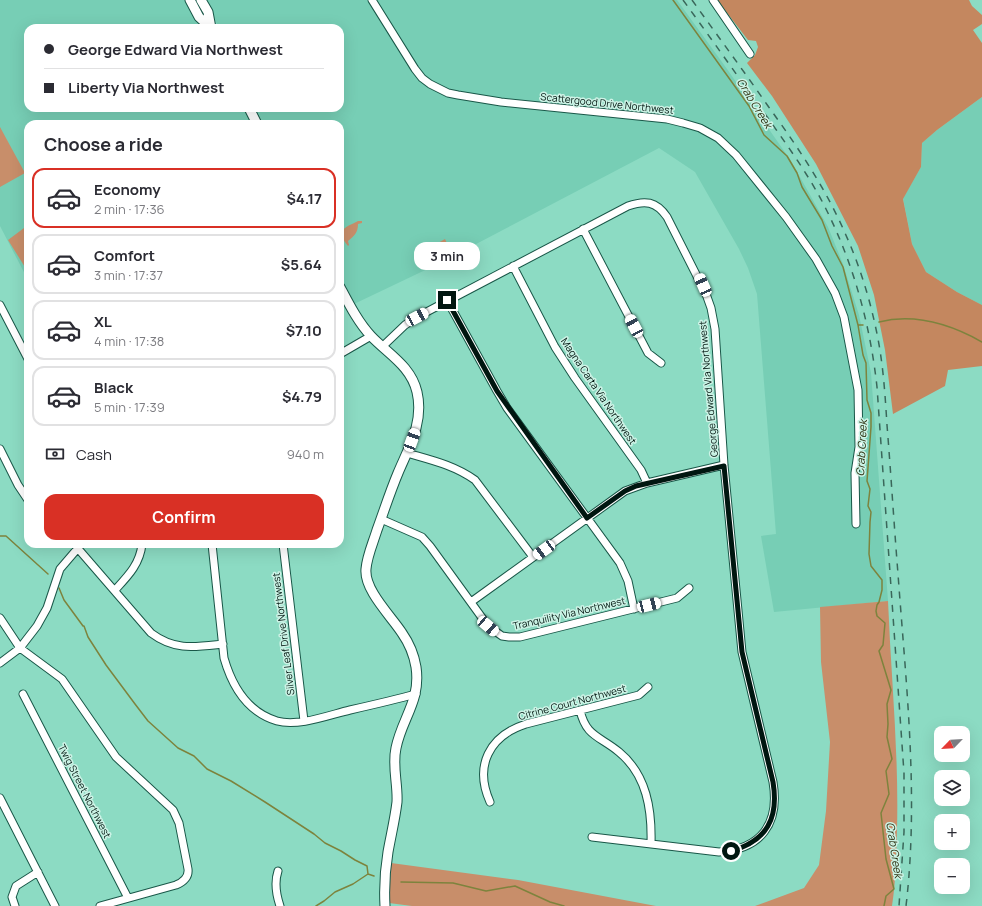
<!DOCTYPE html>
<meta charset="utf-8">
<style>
body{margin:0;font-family:Manrope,sans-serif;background:#f7f7f7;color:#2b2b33;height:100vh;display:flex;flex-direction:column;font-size:15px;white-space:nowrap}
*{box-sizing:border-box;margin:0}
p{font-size:13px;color:#7c7c81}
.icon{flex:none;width:22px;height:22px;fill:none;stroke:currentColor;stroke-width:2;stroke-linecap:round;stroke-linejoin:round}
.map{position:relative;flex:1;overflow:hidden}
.panel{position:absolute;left:24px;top:120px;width:320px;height:428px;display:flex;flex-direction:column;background:#fff;border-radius:12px;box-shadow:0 4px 16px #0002}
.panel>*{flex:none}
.guide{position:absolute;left:24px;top:24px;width:320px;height:88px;border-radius:12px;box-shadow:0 4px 16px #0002;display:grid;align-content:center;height:88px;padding:0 20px;background:#fff}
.needle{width:26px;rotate:245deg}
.tools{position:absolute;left:934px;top:726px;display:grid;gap:8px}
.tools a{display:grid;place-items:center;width:36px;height:36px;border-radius:8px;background:#fff;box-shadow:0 4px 16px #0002;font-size:20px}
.end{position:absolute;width:18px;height:18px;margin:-9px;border:5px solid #001610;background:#fff;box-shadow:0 0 0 2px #fff}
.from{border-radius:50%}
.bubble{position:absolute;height:28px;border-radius:12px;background:#fff;box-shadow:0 4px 16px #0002;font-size:13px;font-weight:700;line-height:28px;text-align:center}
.car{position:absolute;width:12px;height:24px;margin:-12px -6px;border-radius:5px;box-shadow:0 0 3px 1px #0007;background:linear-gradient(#fff 24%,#345 0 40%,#fff 0 76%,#345 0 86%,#fff 0)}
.guide b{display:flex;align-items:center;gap:14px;height:38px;font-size:15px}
.guide b+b{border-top:1px solid #e1e1e2}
.guide i{width:10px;height:10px;background:#2b2b33}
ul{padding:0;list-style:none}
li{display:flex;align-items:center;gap:12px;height:60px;margin:0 8px 6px;padding:0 12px;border:2px solid #e1e1e2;border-radius:12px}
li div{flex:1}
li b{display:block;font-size:15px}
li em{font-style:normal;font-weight:700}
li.on{border-color:#d93025}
li>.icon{width:36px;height:36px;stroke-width:1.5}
h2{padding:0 20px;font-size:18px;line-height:48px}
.pay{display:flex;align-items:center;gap:10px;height:44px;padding:0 20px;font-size:15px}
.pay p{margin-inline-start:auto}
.button{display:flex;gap:8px;margin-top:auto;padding:8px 20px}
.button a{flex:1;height:46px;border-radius:12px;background:#d93025;color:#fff;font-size:16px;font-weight:700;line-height:46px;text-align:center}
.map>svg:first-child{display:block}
.built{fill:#77ceb5}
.green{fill:#c88e6a}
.forest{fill:#c4875f}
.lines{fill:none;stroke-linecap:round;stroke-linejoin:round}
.stream{stroke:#7d833d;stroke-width:1.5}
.minor-casing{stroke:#195748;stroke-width:9}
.tertiary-casing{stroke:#195748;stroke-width:11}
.minor{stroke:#fff;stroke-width:7}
.tertiary{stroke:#fff;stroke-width:9}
.rail{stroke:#3a675a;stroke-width:1.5;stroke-dasharray:7 7;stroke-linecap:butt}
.route{stroke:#001610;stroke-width:5}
.labels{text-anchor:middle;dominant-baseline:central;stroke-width:3;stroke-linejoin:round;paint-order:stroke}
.street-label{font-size:10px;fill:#001610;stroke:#cdf3e6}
.water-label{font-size:11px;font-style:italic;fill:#2a2d0d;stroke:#cdf3e6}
</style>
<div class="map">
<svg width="982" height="906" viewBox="0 0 982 906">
<rect width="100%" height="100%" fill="#8cdbc3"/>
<path class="built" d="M0 0H186L201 28H28V108H243L252 124H28V280L0 226Z
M205 0H367L368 1 370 0H677L727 69 791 161 828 227 843 264 859 315 871 373 888 601 774 612 761 536 776 534 757 294 748 268 739 249 695 172 659 148 440 263 354 304 340 276V124H262L253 108H340V28H219Z
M982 97V305L957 292 926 272 912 244 903 198 921 167 922 143 937 130Z"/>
<path class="green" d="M0 127 25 173 0 187Z
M358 221H362V223L358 224C358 233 354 236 348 241L349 245 348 246C335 230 344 228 358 221Z
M28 225V272L8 240Z
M445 239 453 256 440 263 431 247Z
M888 601C891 677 899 753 897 830 896 856 896 881 892 906H755L804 888 819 865 826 811 830 742 821 662 820 607Z
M391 863 518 880 656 906H689H412L389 903Z"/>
<path class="forest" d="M717 0H969L972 6 982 15V24L973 30 982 43V97L937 130 922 143 921 167 903 199 912 244 926 272 957 292 982 305V366L948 370 945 386 893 414 885 350 874 295 858 246 816 164 772 96 747 63 755 55 758 47 756 41 748 40Z"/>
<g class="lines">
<path class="stream" d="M673 0 749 106 764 135 787 156 797 173 802 187 822 220 832 246 843 267 858 325 863 355 866 363 867 400 871 413V427L867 481 870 489 868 506 871 512 870 522 869 554 871 566 882 580V590L879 602 877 605 876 611 877 616 885 623 883 645 879 651 891 690 887 704 888 724 887 737 892 759 886 771 889 794 881 813 886 859 894 889 886 896 884 906
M879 322C915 313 950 324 982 342
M858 325H863
M0 536H6L48 574
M59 588 64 600 83 626H84L88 637 106 665 135 704 148 721 178 748 194 756 207 769 231 781 265 802 314 834 325 843 341 851 355 860 367 866 368 874
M368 874 374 876
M401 882 453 883 486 891 515 886 550 902 564 906
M316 906 324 901 335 892 353 884 368 874"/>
<defs>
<path id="minor" d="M372 0 415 69 422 78 430 84 448 93 458 95 501 102 667 119 683 123 700 128 718 138 736 155 786 217 816 259 835 293 844 317 858 390 859 447 855 473 856 524
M713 0 750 54
M583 229 648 353 661 363
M513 266 555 347 575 378 641 470 647 483
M447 300 497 391 507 408 620 563 628 581 634 609
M0 305 28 359
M383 346 405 325 417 317 628 206C645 200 656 201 667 217L706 294 711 308 715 329 724 465 742 652 773 782C780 824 761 849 719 852L592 837
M340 354 371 336
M0 449 18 485 28 500
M407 453C431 460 454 465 475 480L533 557
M381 519 422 537 430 546 488 626 502 636 509 637H520L677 598 689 588
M74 544 151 633C175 651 195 647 223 644
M212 544 224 658C232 686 247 712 277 721 298 727 329 715 350 710 372 705 394 700 416 694
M283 544 304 721
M115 590C128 576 140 564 142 544
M471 602 625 491 647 483 724 465
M0 618 20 648 62 679 116 757 173 810 179 823 188 869C189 877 183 882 176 885L100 906
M0 663 20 648 37 626 47 608 60 569 78 548
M23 694 128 898
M580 710C586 737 600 736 619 752 647 775 652 810 651 844
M0 798 55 906
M490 802C474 766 489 736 526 724L639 695 648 687
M278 871C274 883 276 894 280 906
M15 906 12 897 16 886 38 872"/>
<path id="tertiary" d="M190 0 199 17 210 27
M201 0 208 12 211 28
M249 108 257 124
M340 287C349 304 358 322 371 336 388 354 411 366 417 392 424 422 409 447 398 473 390 492 384 511 377 530 373 543 367 556 366 569 364 590 391 616 402 633 409 643 414 655 416 667 421 701 402 718 396 748 392 766 398 784 397 802 395 819 391 835 388 852 385 870 384 888 385 906"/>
</defs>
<use href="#minor" class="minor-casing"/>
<use href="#tertiary" class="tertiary-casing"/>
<use href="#minor" class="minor"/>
<use href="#tertiary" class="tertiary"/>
<path class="rail" d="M683 0C710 37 736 74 763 111 784 141 807 172 824 205 853 262 870 323 877 387L904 773V832L899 906
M692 0C717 35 743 70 768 106 797 146 825 187 845 233 859 264 869 296 876 329 883 361 885 393 887 425 891 475 894 524 898 574 906 684 919 796 906 906"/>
</g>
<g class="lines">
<path class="route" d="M447 300 497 391 587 518 625 491 636 486 724 466 742 652 773 782C779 818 767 841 731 851"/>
</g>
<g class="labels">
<g class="street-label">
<text transform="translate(607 103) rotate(6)">Scattergood Drive Northwest</text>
<text transform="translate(708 389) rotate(-95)">George Edward Via Northwest</text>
<text transform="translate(599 391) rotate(56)">Magna Carta Via Northwest</text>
<text transform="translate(569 613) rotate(-13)">Tranquility Via Northwest</text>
<text transform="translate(283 634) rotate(-97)">Silver Leaf Drive Northwest</text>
<text transform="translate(572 702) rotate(-15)">Citrine Court Northwest</text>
<text transform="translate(85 791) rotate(63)">Twig Street Northwest</text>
</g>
<g class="water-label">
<text transform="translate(755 103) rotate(58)">Crab Creek</text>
<text transform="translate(861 448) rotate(-87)">Crab Creek</text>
<text transform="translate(895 850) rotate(81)">Crab Creek</text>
</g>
</g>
</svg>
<div class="tools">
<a><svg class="needle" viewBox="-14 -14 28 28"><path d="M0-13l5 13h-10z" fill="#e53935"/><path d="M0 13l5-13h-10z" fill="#7c7c81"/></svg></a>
<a><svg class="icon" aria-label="layers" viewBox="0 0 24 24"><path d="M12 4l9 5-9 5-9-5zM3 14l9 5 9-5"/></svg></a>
<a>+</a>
<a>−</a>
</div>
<i class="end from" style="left:731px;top:851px"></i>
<i class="end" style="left:447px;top:300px"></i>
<div class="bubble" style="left:414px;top:242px;width:66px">3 min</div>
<i class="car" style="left:703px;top:285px;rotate:336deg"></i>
<i class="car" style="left:417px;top:317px;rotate:62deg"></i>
<i class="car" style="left:634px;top:326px;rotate:332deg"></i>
<i class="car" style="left:412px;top:440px;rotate:20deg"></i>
<i class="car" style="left:544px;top:550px;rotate:234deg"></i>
<i class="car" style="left:649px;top:605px;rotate:76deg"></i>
<i class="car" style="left:488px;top:626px;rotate:131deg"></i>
<div class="guide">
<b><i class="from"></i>George Edward Via Northwest</b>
<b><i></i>Liberty Via Northwest</b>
</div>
<section class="panel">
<h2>Choose a ride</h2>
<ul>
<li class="on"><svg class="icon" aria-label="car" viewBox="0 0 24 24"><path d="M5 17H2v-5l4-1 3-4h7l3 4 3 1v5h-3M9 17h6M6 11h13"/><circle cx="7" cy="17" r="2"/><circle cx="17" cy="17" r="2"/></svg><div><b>Economy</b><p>2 min · 17:36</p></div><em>$4.17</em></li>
<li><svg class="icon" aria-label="car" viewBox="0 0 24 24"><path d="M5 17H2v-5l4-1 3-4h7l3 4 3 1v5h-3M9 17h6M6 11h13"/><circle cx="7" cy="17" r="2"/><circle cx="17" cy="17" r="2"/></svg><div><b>Comfort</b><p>3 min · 17:37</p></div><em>$5.64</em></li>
<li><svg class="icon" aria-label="car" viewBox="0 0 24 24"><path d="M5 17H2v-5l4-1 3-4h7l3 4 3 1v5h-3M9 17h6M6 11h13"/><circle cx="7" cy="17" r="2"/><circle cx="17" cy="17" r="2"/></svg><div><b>XL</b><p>4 min · 17:38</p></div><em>$7.10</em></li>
<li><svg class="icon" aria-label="car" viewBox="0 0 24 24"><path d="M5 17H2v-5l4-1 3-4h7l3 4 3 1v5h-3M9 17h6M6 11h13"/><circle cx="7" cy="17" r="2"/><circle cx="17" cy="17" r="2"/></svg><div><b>Black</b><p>5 min · 17:39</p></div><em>$4.79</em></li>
</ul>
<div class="pay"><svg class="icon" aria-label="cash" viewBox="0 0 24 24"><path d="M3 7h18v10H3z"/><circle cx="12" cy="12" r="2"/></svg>Cash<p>940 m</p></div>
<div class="button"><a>Confirm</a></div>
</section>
</div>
